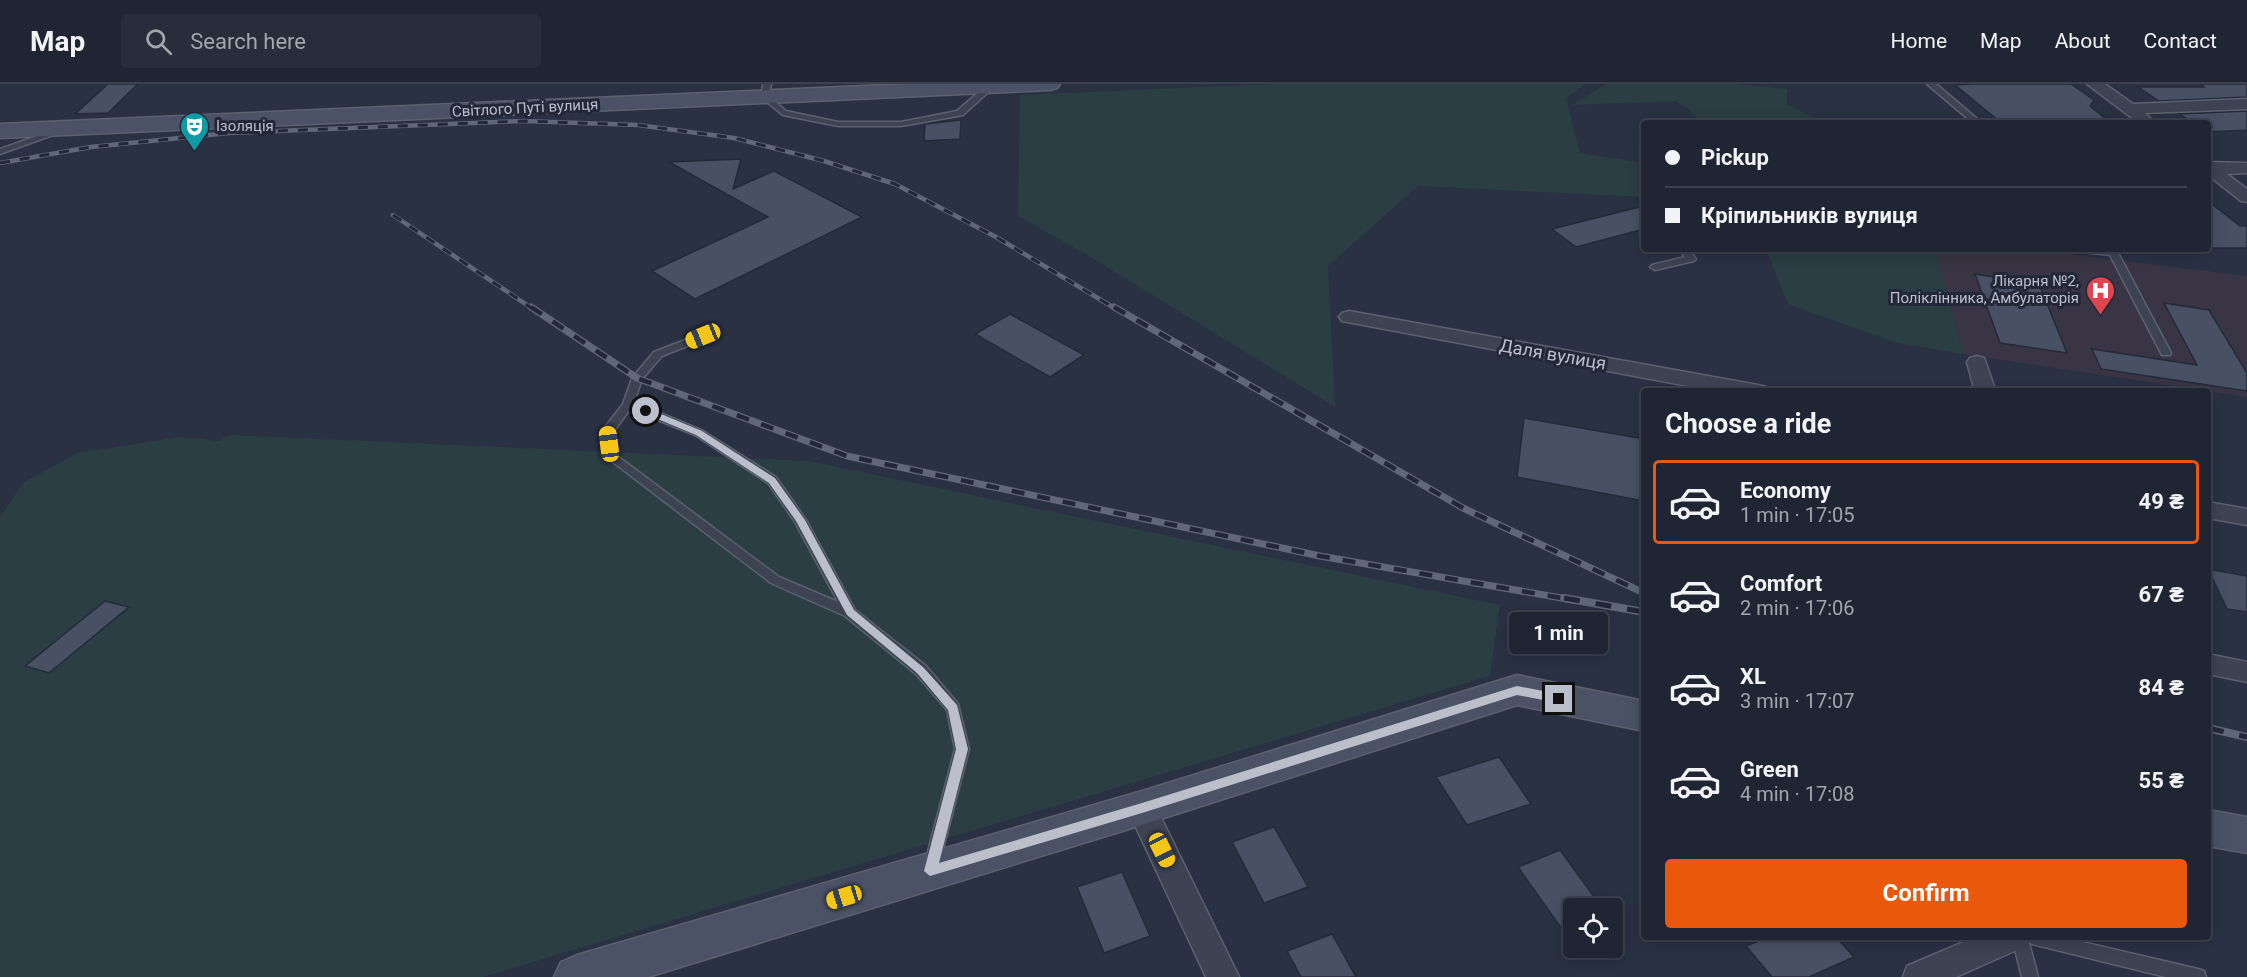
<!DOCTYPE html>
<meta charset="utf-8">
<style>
body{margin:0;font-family:Roboto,sans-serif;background:#272d3a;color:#f1f3f6;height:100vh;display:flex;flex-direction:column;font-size:22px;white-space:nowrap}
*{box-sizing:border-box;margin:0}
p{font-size:20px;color:#a1a5ac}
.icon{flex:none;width:33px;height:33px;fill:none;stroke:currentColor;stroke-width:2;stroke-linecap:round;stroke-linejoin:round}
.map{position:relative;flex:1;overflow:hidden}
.details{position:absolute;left:1641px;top:304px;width:570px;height:552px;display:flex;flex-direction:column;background:#1f2532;border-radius:6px;box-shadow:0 3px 15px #0003,0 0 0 2px #3c424d}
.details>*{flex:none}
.guide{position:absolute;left:1641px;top:36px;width:570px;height:132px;border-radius:6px;box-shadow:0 3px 15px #0003,0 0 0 2px #3c424d;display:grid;align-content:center;height:132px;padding:0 24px;background:#1f2532}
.controls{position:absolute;left:1563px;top:814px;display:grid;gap:12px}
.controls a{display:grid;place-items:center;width:60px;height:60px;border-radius:6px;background:#1f2532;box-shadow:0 3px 15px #0003,0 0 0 2px #3c424d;font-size:30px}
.end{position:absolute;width:27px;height:27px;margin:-14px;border:8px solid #bbbfcc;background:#111;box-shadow:0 0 0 3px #111}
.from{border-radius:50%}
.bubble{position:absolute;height:42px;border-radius:6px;background:#1f2532;box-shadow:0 3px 15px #0003,0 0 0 2px #3c424d;font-size:20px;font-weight:700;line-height:42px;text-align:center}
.car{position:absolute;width:18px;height:36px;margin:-18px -9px;border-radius:8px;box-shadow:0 0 4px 2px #0007;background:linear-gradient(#f5c518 24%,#345 0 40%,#f5c518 0 76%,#345 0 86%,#f5c518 0)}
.guide b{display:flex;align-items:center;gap:21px;height:57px;font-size:22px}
.guide b+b{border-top:2px solid #3c424d}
.guide i{width:15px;height:15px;background:#f1f3f6}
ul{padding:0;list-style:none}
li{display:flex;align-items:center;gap:18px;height:84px;margin:0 12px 9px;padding:0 12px;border:3px solid transparent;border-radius:6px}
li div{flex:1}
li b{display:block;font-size:22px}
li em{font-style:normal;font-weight:700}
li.selected{border-color:#ea580c}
li>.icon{width:54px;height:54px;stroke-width:1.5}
h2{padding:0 24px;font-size:27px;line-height:72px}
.action{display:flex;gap:12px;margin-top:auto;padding:12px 24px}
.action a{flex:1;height:69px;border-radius:6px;background:#ea580c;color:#fff;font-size:24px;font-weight:700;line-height:69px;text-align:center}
header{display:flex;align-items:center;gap:36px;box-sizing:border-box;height:84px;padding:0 30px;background:#1f2532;border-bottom:2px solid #3c424d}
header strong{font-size:28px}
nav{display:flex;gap:33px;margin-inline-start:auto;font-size:21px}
.search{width:420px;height:54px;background:#272d3a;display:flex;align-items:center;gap:15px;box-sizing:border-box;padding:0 21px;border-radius:6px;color:#a1a5ac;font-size:22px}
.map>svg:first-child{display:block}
.medical{fill:#393544}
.green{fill:#2b3e44}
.building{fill:#485064;stroke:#242a3a;stroke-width:1.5}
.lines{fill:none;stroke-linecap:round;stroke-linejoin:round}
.lane-casing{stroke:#5c6170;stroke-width:3}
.street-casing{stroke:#5c6170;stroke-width:3}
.secondary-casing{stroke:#5c6170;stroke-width:3}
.lane{fill:#3d4352;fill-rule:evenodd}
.street{fill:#3d4352;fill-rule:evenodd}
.secondary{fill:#4b5265;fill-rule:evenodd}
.rail-far2-casing{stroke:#606779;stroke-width:4.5}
.rail-far1-casing{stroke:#606779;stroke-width:7}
.rail-casing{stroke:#606779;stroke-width:8}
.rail-far2{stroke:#222838;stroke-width:3;stroke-dasharray:10;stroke-linecap:butt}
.rail-far1{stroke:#222838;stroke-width:4.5;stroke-dasharray:13;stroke-linecap:butt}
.rail{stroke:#222838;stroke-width:5;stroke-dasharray:16;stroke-linecap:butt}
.route{fill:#bbbfcc}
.labels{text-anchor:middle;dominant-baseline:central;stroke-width:6;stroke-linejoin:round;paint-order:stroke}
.far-street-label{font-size:15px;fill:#bbbfcc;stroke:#222838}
.far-poi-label{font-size:15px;fill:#bbbfcc;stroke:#222838;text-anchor:start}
.street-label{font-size:18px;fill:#bbbfcc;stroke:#222838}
</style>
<header>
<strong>Map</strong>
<div class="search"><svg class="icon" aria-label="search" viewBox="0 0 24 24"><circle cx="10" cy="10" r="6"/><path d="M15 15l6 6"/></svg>Search here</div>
<nav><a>Home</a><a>Map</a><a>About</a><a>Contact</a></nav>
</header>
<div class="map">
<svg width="2247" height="893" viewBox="0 0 2247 893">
<rect width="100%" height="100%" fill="#293143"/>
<path class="medical" d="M1942 165H2026L2247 192V313L1963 270 1936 170Z"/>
<path class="green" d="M1271 0H1585L1566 14 1580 69 1644 79V113L1418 102 1328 182 1335 323 1084 169 1018 132 1020 11Z
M1606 0H1738L1787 5V20L1823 39H1700L1690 26 1676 17 1572 21Z
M1766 165H1890L1936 170 1963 270 1894 258 1788 220Z
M230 351 809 377 1500 521 1490 592 483 893H0V433L24 398 77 369 180 353 219 357Z"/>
<path class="building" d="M108 0H138L108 29 75 30Z
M1973 0H2071L2094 16 2090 22 2106 35 1999 37 1955 1Z
M2200 0H2247V13L2159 17 2138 3H2204Z
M2247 27V46L2208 48V39H2193L2179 30Z
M961 36 960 55 924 57 925 40Z
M741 75 733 105 774 87 862 133 695 215 652 187 768 133 669 78Z
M2208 117 2240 142H2247V164H2208Z
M1644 122V145L1576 163 1552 145Z
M1975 190 2039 200 2067 269 2000 259Z
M2164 219 2209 226 2247 289V307L2101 285 2092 265 2197 281Z
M1010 230 1084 271 1050 293 975 250Z
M1524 334 1644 355V417L1517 393Z
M2208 485 2247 492V528L2227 525Z
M105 517 129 523 49 589 25 582Z
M1499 673 1531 720 1467 741 1436 693Z
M1274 743 1308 803 1264 819 1232 758Z
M1560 766 1603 825H1574V862L1518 783Z
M1122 788 1150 852 1104 869 1077 803Z
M1332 850 1356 893H1301L1287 867Z
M1766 854H1837L1854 873 1809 893H1772L1746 862Z"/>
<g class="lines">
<defs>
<path id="lane" d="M763 0H771L769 12 786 27 838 38H901L957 27 988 0 995 2 963 31 901 42H838L783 31 761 13Z
M1927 0H1936L1982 39H1973Z
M57 45 64 47 0 70V65Z
M1679 165H1689L1696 175 1694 177 1655 186 1650 183 1652 181 1685 173Z
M2078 165H2116L2171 269 2170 271H2162L2161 269 2110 171 2083 168Z
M703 249 708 252 707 254 662 272 642 295 634 318 703 347 776 393 806 436 855 526 926 582 958 620 969 665 937 788 932 790 927 788 924 783 955 665 947 626 916 590 845 532 771 499 605 372 602 347 623 320 632 294 654 268ZM630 325 695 351 768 399 795 438 838 518 779 493 616 371 614 347Z
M2012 854H2065L2198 885 2204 887 2206 893H2166L2036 861 2030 859 2028 855 2038 893H2022Z"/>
<path id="street" d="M2087 0H2105L2133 20 2247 15V25L2145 29 2150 34 2142 39 2136 37Z
M2208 78 2247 79V89L2227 90 2247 105V118L2241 117 2208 91Z
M1349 227 1758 301 1766 303 1768 308H1720L1342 237 1339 233 1342 229Z
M1977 272 1984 274 1996 308H1975L1967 278 1970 274Z
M2208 418 2247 425V441L2208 434Z
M2208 570 2247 578V598L2208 590Z
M1142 711 1152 715 1239 893H1206L1127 724 1132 715Z
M1973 854H2024L2019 865 1956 893H1903L1907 882Z"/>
<path id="secondary" d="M910 0H1060L1057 4 1050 6 0 54V40Z
M1517 591 1644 617V647L1517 621 1142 741 648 893H554L561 878 577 871 1142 707Z
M2208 726 2247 733V769L2208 762Z"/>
</defs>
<use href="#lane" class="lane-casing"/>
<use href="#street" class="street-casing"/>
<use href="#secondary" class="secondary-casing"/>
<use href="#lane" class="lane"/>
<use href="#street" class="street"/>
<use href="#secondary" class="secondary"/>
<defs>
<path id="rail-far2" d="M0 79 91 63 229 49 523 37 638 41 734 54 824 77 895 100 996 153 1116 225
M393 131 533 225"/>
<path id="rail-far1" d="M531 223 637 294 847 372 1320 472 1573 516
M1114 223 1463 424 1644 509"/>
<path id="rail" d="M1564 514 1644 528
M2208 644 2247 653"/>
</defs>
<use href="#rail-far2" class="rail-far2-casing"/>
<use href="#rail-far1" class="rail-far1-casing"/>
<use href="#rail" class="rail-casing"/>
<use href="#rail-far2" class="rail-far2"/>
<use href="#rail-far1" class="rail-far1"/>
<use href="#rail" class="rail"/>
</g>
<path class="route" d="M643 325H649L702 347 775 394 805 436 854 526 924 584 957 621 968 665 939 779 1142 719 1517 602 1559 610 1565 615 1559 619 1517 611 1142 729 930 792 924 787 956 665 948 626 917 589 847 531 796 437 769 399 696 351 643 329Z"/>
<defs>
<symbol id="theatre-pin" viewBox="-11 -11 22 30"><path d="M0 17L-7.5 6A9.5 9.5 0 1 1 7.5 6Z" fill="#0f9aa8" stroke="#222838"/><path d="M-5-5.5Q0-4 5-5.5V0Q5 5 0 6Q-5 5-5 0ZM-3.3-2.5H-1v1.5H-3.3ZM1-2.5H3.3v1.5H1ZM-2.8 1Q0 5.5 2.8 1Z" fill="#fff"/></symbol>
<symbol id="hospital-pin" viewBox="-11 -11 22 30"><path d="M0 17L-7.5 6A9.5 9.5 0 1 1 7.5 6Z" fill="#e0444e" stroke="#222838"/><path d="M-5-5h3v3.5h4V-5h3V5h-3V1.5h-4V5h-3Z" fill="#fff"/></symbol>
</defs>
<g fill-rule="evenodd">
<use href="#theatre-pin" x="178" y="26" width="33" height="45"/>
<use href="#hospital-pin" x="2084" y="190" width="33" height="45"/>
</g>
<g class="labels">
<g class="far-street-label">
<text transform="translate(525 24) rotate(-3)">Світлого Путі вулиця</text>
</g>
<g class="far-poi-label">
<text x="216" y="42">Ізоляція</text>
<text x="2079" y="197" text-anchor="end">Лікарня №2,<tspan x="2079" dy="17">Поліклінника, Амбулаторія</tspan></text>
</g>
<g class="street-label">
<text transform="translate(1553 270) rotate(10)">Даля вулиця</text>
</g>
</g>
</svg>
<div class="controls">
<a><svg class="icon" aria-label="locate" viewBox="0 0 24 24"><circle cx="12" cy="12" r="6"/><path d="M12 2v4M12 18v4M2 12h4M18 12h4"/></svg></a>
</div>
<i class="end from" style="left:646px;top:327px"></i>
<i class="end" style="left:1559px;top:615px"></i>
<div class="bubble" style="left:1509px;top:528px;width:99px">1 min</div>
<i class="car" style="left:703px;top:252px;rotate:248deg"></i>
<i class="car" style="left:609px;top:360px;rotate:353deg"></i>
<i class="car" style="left:1162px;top:766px;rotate:154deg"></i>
<i class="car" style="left:844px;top:813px;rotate:253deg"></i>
<div class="guide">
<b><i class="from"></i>Pickup</b>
<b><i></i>Кріпильників вулиця</b>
</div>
<section class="details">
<h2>Choose a ride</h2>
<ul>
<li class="selected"><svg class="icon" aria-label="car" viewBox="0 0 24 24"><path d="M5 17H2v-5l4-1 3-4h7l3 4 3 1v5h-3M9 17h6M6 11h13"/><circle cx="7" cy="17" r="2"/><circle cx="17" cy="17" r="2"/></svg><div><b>Economy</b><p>1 min · 17:05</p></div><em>49 ₴</em></li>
<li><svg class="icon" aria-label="car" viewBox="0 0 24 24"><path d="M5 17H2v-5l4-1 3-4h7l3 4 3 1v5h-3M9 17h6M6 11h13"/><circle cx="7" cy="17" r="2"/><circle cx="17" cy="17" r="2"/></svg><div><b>Comfort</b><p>2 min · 17:06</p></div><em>67 ₴</em></li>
<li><svg class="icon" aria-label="car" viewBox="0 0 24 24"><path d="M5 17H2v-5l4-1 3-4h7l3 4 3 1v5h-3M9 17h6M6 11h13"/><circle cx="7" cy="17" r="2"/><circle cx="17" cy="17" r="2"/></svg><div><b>XL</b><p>3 min · 17:07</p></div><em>84 ₴</em></li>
<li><svg class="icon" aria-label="car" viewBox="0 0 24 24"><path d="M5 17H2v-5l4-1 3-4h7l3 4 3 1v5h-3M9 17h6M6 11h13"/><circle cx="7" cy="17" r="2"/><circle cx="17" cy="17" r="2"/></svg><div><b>Green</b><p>4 min · 17:08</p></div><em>55 ₴</em></li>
</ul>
<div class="action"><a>Confirm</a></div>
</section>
</div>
